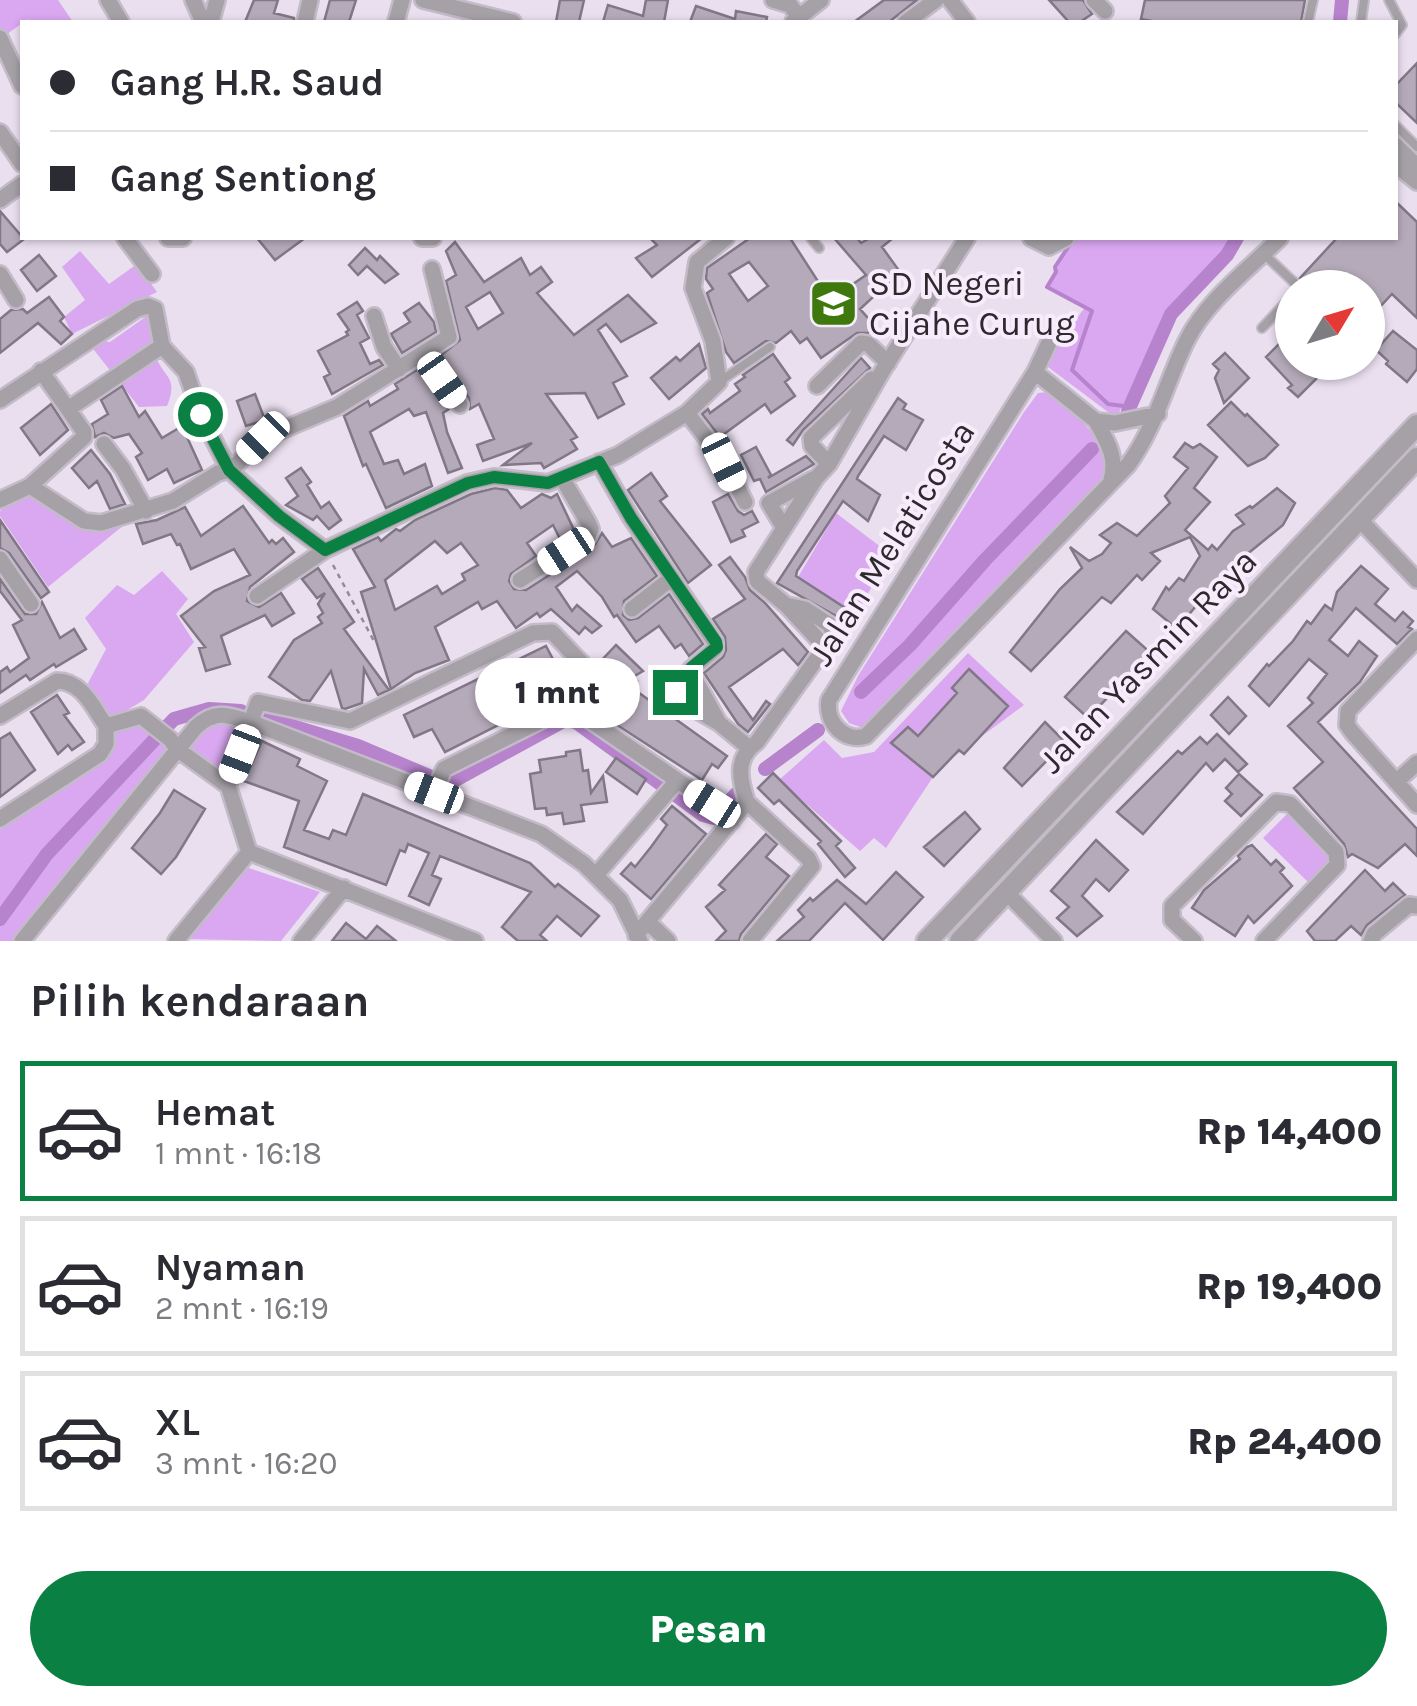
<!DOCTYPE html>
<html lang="id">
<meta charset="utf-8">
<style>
body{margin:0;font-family:Karla,sans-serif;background:#f2f2f3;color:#2b2b33;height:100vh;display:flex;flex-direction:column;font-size:38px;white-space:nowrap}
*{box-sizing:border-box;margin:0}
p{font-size:32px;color:#7c7c81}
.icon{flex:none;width:55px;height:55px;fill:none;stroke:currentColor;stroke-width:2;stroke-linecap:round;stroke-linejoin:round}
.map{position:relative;height:941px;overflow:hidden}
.sheet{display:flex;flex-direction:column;background:#fff;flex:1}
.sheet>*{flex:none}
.hud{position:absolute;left:20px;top:20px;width:1378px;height:220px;border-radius:0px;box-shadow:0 2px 8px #0004;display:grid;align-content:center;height:220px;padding:0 30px;background:#fff}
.needle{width:65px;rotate:52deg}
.fabs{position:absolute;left:1275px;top:270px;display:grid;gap:20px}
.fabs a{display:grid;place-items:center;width:110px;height:110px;border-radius:50%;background:#fff;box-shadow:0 2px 8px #0004;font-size:50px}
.end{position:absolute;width:45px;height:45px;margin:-22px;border:12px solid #0b8043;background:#fff;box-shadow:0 0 0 5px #fff}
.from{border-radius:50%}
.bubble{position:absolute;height:70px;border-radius:35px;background:#fff;box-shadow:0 2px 8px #0004;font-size:32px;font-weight:800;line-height:70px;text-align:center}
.car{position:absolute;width:30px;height:60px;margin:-30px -15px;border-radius:12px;box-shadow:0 0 8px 2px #0007;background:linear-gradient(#fff 24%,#345 0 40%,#fff 0 76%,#345 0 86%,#fff 0)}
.hud b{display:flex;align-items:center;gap:35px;height:95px;font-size:38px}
.hud b+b{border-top:2px solid #e1e1e2}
.hud i{width:25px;height:25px;background:#2b2b33}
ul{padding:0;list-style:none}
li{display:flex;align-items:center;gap:30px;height:140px;margin:0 20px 15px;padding:0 10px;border:5px solid #e1e1e2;border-radius:0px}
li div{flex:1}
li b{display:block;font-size:38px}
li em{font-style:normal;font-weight:800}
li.selected{border-color:#0b8043}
li>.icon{width:90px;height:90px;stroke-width:1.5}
h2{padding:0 30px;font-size:45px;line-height:120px}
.button{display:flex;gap:20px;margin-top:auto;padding:20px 30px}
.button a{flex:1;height:115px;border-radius:60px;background:#0b8043;color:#fff;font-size:40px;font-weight:800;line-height:115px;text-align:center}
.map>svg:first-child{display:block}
.green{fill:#daa8f1}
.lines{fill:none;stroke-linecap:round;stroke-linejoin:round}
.stream{stroke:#b683cc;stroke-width:4}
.canal{stroke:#b683cc;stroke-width:14}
.building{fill:#b5aaba;stroke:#817786;stroke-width:2.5;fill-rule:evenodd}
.service-casing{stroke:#c4bbc9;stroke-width:12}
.minor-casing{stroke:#c4bbc9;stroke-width:20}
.tertiary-casing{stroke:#c4bbc9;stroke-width:25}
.path{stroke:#938b97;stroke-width:2.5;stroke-dasharray:5 5;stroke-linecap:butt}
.service{stroke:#a5a1a7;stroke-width:8}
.minor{stroke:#a5a1a7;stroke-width:15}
.tertiary{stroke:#a5a1a7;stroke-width:20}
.route{stroke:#0b8043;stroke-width:12}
.labels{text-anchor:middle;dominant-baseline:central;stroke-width:8;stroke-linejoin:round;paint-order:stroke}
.poi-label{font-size:35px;fill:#2d292f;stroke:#f7ecfc;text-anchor:start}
.street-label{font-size:35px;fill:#2d292f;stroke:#f7ecfc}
</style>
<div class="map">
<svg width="1417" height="941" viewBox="0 0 1417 941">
<rect width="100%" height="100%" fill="#eadfef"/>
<path class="green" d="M0 0H58L73 22H30L28 19 3 37 0 33Z
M1073 238H1236L1227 255 1171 314 1116 418 1044 364 1085 307 1047 287Z
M80 251 109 284 137 264 157 292 72 334 64 317 85 300 62 267Z
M151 313C151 326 150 342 155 355 164 379 179 376 167 406L139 407 90 345 97 340 110 342Z
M1048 392C1073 413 1110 439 1106 476L877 715 863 728 849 723 841 711 858 676 1024 412 1038 393Z
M25 494 91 529 124 525 48 587 0 516V511Z
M836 513 890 554 856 615 798 577Z
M162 571 188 599 176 614 194 642 144 700 109 721 88 683 106 649 85 618 117 585 134 595Z
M968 653 1024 705 948 761 933 777 886 848 874 838 860 851 779 780 824 740 842 758 874 752Z
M135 716 177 749 205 719 253 723 228 786 177 750 22 941H0V819L100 754 106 726Z
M1288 813 1334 858 1309 883 1263 838Z
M246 867 320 892 281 941 183 939Z"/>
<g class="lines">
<path class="stream" d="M1074 238 1055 267 1056 272 1047 287 1092 311 1072 370 1108 404 1131 407"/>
<path class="canal" d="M1340 22 1342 0
M1128 411 1171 314 1227 255 1237 238
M861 692 910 645 985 560 1092 449
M252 714 358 746 448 784 565 720 576 722 703 815 714 818 736 794
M765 769 818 730
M0 919 47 854 174 719 209 709 241 711"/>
</g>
<path class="building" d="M254 0H278L274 13 294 18V22H245Z
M330 0H356L349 22H324Z
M560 0H584L579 22H556Z
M646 0H668L664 22H603L608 5 643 16Z
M884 0H917L889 22H854Z
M1049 0H1083L1092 14 1080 22H1069Z
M1145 0H1305L1301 22H1157L1141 19Z
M696 6 735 19 736 11 767 17 766 22H690Z
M1417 63V123L1395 102V86Z
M1395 201 1417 222V318L1392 294 1377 310 1368 301V288H1307L1300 278 1337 238H1395Z
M0 211 24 239 7 252 0 244Z
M257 238H305L275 260Z
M650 238H702L652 277 636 258 657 245Z
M750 238H790L830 300 866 275 834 238H857L861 243 870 238H893L882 247 900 272 860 309 875 326 868 333H857L821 358 807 338 800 343 791 331 776 343 766 341 734 363 726 352 707 293 713 289 706 279 707 268ZM749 262 768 286 748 301 729 274Z
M455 242 484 282 521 258 530 275 541 267 552 282 537 293 574 335 628 295 656 323 621 342 606 324 598 330 627 376 613 383 624 404 598 418 585 393 546 394 577 437 571 440 577 449 544 468 541 463 503 465 532 443 483 461 477 445 494 439 479 404 470 409 469 398 439 357 460 340 446 281 456 275 446 251ZM490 292 503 313 478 329 466 307Z
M365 248 377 260 380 256 398 274 385 283 367 266 358 275 349 265Z
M39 255 56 276 37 291 21 270Z
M49 297 64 317 60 321 72 334 61 344 38 323 0 353V319L11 310 23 309 27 313Z
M357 302 363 311 357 315 369 338 360 343 370 364 379 360 383 365 332 394 324 377 330 374 318 351 348 335 346 332 349 330 338 314Z
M419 303 434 322 436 332 402 353 391 334 410 322 404 313Z
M1393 331 1417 350V369L1407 382 1386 364 1388 361 1376 350Z
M1283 340 1292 349V362H1333L1298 397 1288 388 1292 385 1266 357Z
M699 344 706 368 669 399 651 378 676 357 680 361Z
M1225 353 1249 378 1224 403 1215 378 1219 370 1213 364Z
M773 354 790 378 785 382 795 396 771 413 765 404 720 437 702 414 708 409 710 413 740 391 735 384 745 377 743 375Z
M861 358 870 368 803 430 793 445 787 440Z
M420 368 449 409 443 413 447 432 462 468 448 473 426 412 414 416 409 409 370 432 384 464 398 460 404 474 425 464 432 486 386 508 366 464 363 466 344 416 368 401 370 406 398 389 395 384Z
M122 386 139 417 145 411 162 438 189 422 194 433 187 437 202 470 174 483 167 469 148 480 136 457 142 453 129 434 114 438 104 433 95 437 92 424 108 414 101 400Z
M255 394 265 420 246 426 237 401Z
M898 398 906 404 903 409 923 420 906 450 884 436 858 476 857 479 880 495 868 521 843 501 797 571 796 576 856 615 847 630 836 616 777 583Z
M1231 402 1245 416 1247 414 1278 445 1265 458 1248 466 1208 425Z
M51 404 68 430 40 455 21 428Z
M1185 443 1193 448 1200 444 1217 457 1194 488 1210 502 1185 530 1208 550 1212 545 1217 550 1233 531 1244 524 1236 515 1250 506 1252 508 1277 488 1295 503 1283 525 1240 560 1216 588 1218 590 1202 611 1196 606 1177 629 1153 609 1166 587 1169 590 1179 578 1184 581 1200 556 1190 537 1151 553 1160 561 1142 580 1137 575 1111 603 1102 597 1031 671 1010 652 1060 589 1082 568 1070 547 1089 561 1102 554 1111 543 1100 535 1117 523 1137 536 1170 503 1165 496 1188 468 1174 457Z
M756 447 771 475 768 478 806 456 814 464 766 492 760 479 754 481 741 455Z
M91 450 110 474 125 504 110 509 97 481 89 488 72 468Z
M301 468 311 482 307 485 321 508 329 502 341 520 329 529 317 516 313 520 286 505 298 496 286 478Z
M651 473 667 496 660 501 711 565 688 583 628 490Z
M495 488 507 490 521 508 542 494 551 498 557 494 575 532 561 541 553 525 527 543 536 556 511 574 509 581 514 589 526 590 594 546 602 533 612 547 631 538 657 576 624 601 623 615 629 620 638 618 669 594 703 644 689 656 681 644 675 648 659 626 636 642 617 615 614 617 602 597 577 571 556 587 572 611 577 605 601 626 592 633 585 627 579 634 551 609 540 617 537 613 516 628 497 601 482 609 478 602 435 627 449 660 415 673 391 689 361 592 375 587 353 549 378 537 381 541 396 529 400 531 415 520 471 494ZM435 541 447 553 461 543 478 565 462 574 465 580 442 594 437 586 395 610 385 580Z
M728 494 738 511 744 515 752 511 758 522 742 530 745 536 731 542 713 502Z
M243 506 269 543 272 540 276 544 283 538 294 552 250 587 247 601 259 607 281 593 294 613 272 626 265 615 221 636 230 664 206 671 199 648 205 647 181 616 214 591 250 575 234 549 191 569 180 544 177 545 171 534 143 544 136 524 157 520 185 507 201 536Z
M0 520 49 592 41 598 9 553 0 548Z
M730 557 745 577 750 590 765 603 808 652 798 665 783 649 729 687 753 720 766 701 770 704 748 732 738 724 704 673 723 657 726 650 725 637 713 619 745 599 719 565Z
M1361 566 1388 589 1375 604 1395 621 1403 612 1413 621 1408 627 1412 629 1397 644 1356 608 1329 640 1348 656 1359 641 1377 656 1360 682 1318 722 1417 829V856L1405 844 1378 868 1352 854 1348 857 1344 844 1294 788 1323 762 1288 726 1313 703 1308 698 1327 674 1309 659 1269 706 1249 686 1267 664 1269 666 1293 641 1307 621 1311 624 1325 605 1332 610 1337 592Z
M318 568 354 622 344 629 389 690 378 695 364 669 362 703 345 709 342 708 331 671 310 701 302 700 269 677 294 640 322 623 318 617 323 613 318 604 325 593 317 598 302 579Z
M0 579 25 614H36L42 602 60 638 74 629 86 649 56 667 54 664 30 680 26 675 0 693V672L7 667 10 672 29 658 13 625 22 620 0 591Z
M1126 631 1153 655 1117 695 1113 692 1088 718 1065 697Z
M616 645 643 671 633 677 637 681 627 690 599 663Z
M546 646 556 665 546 670 560 694 445 752 432 729 414 737 404 715Z
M969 669 1008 706 964 754 959 750 933 777 891 743 908 727 918 736 957 693 952 688Z
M635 690 727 756 718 768 712 764 702 780 617 725 633 703 628 699Z
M57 695 69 713 64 715 84 742 72 750 68 745 58 754 31 712Z
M1228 697 1246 716 1229 734 1211 715Z
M1045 722 1065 742 1022 786 1004 768Z
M10 733 35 770 0 797V739Z
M1217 734 1247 764 1238 772 1225 759 1213 771 1206 763 1143 834 1117 812 1178 751 1182 754 1200 737 1207 744Z
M262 741 300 759 297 766 327 781 304 830 329 839 333 830 346 835 363 794 530 863 555 887 558 884 599 916 581 936 557 916 540 935 547 941H518L502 927 531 892 440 856 432 875 441 879 429 905 409 896 429 853 408 844 405 852 400 850 386 885 284 847 299 801 244 781Z
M580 750 583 771 588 770 591 793 603 776 607 802 581 805 584 821 564 824 562 813 547 815 546 808 535 809 530 774 541 772 539 760 566 756V752Z
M616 758 646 779 637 794 606 772Z
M773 773 841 841 836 846 855 868 845 877 818 844 821 841 779 800 774 804 758 788Z
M1239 774 1262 795 1241 816 1225 801 1232 794 1226 788Z
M174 790 205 809 176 857 161 874 132 848 160 813Z
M672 806 706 834 651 899 621 874 631 863 635 867 651 847 667 825 661 819Z
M965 812 980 829 944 866 924 847Z
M766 834 777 844 766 857 789 876 741 934 739 941H716L726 931 706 907 725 890 719 885Z
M1096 840 1128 870 1109 891 1096 879 1082 896 1102 916 1077 936 1057 918 1069 907 1051 891Z
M1252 845 1271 865 1276 860 1284 868 1280 872 1292 886 1254 923 1248 916 1235 936 1192 908 1204 890 1240 859 1238 856 1247 847Z
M1365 870 1385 891 1393 883 1405 895 1367 925 1361 935 1351 926 1335 941H1315L1307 931Z
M896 872 923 897 883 940 845 903 809 941H777L804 917 798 910 810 898 813 901 837 880 866 904Z
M346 923 366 939 377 926 396 941H332Z"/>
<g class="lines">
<defs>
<path id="service" d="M1389 0 1402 25 1395 34
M1308 22 1313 0
M1361 22 1364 0
M1395 125 1417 147
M811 238 819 248
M1264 254 1300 288
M1262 328 1292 296
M719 382 770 347"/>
<path id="minor" d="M108 0 121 22
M193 0 203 22
M423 0 513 22
M773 0 790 5 799 17 793 22
M950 0 967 22
M1094 0 1105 11
M799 17 821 0
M211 22 217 0
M305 22 310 0
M396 22 402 0
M906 22 936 0
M0 38 22 86
M0 132 22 164
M1395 145 1417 166
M1395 164 1417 182
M0 200 22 184
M125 238 152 274
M168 238H183
M422 238H433
M1031 238 1049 247 1066 238
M0 274 16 300
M374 316 384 347 399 369
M1054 332 1035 372 829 700C825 722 844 743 866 736L1128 465C1156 427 1166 382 1187 340 1207 300 1249 269 1280 238
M162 346 186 372 200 413 229 470
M424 355 460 405
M41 371 68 409
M1035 372 1096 421
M817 386 861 343 868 344 888 363
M0 400 137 309 148 306 155 309 162 346
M687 413 725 462 745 502
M104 444 123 469 146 511
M599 462 631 518 715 642V649L690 670 719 723
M829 464 812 446 811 438 872 379
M230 471 263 438 337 407 449 337 432 269
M1111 480C1118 457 1106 440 1096 421L1115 423 1158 414
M30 486 84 437V432L68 409 162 346
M0 500 30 486 84 521 101 523 173 501 218 473 229 470 279 516 325 550 467 483 494 477 548 483 618 455 687 413 719 382 713 341 693 288 697 262 726 238
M1359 519 1417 580
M784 528 769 503 813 479
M0 559 31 604
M520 580 588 537 591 529 588 522 562 478
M257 596 325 550
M786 605 805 609 830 625 834 637 825 647
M632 609 672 578
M1417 639 1348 711 1347 725 1352 732 1417 805
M691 675 674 697 719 723 748 747
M572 708 712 804 732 821
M0 716 57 681C82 681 93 707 106 726
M106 726 141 716 170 739 177 749 228 786 231 795 249 852 176 941
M1396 782 1417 763
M228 786 258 702 350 721 533 633 552 632 595 677 597 683 590 696 444 769 434 793
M747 802 808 858 812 866 750 941
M0 819 100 754 106 744V726
M249 852 475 941
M596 875 677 781
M1006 892 1054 941
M649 923 668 941
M636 935 747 802C739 778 735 758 757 742L825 647 786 605 757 581 756 572 816 478 829 464 883 370 967 238
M22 941 196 727C215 709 229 715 253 723L541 834 584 864 620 900 640 941
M301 941 344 888
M1194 941 1172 920V906L1276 802 1290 804 1336 852 1337 865 1264 941
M1371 941 1374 934 1409 905 1417 906"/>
<path id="tertiary" d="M927 941 1417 425
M960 941 1417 458"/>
</defs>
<use href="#service" class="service-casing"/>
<use href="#minor" class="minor-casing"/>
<use href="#tertiary" class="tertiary-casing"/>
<path class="path" d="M333 565 375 643"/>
<use href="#service" class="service"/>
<use href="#minor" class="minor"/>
<use href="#tertiary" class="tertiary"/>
</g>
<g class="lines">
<path class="route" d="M200 414 229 470 279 516 325 550 468 483 494 477 548 483 599 462 631 518 716 642 717 647 691 668V675L675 692"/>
</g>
<defs>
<symbol id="school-square" viewBox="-11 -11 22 22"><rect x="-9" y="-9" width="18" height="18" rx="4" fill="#3f780c" stroke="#f7ecfc"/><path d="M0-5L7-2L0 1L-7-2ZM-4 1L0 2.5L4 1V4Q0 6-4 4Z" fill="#fff"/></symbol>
</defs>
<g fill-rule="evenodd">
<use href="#school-square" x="806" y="276" width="55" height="55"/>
</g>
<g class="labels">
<g class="poi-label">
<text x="869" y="283">SD Negeri<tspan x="869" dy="40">Cijahe Curug</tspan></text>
</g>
<g class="street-label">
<text transform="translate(892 543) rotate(-58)">Jalan Melaticosta</text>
<text transform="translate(1148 661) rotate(-46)">Jalan Yasmin Raya</text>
</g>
</g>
</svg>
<div class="fabs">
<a><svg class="needle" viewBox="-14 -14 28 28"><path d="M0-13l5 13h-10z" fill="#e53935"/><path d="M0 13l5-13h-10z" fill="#7c7c81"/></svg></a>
</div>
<i class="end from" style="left:200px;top:414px"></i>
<i class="end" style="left:675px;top:692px"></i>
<div class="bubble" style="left:475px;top:658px;width:165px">1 mnt</div>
<i class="car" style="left:442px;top:380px;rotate:145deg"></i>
<i class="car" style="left:263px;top:438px;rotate:225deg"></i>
<i class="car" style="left:724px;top:462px;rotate:154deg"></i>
<i class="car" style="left:566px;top:551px;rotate:237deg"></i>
<i class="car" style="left:240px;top:754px;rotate:201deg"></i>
<i class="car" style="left:434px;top:793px;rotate:291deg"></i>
<i class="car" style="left:712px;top:804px;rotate:302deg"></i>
<div class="hud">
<b><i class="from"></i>Gang H.R. Saud</b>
<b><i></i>Gang Sentiong</b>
</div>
</div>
<section class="sheet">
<h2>Pilih kendaraan</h2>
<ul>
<li class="selected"><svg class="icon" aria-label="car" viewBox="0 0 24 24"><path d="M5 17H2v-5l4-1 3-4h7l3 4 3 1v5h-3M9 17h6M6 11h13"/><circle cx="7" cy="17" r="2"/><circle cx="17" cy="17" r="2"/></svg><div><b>Hemat</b><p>1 mnt · 16:18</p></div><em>Rp 14,400</em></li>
<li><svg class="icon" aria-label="car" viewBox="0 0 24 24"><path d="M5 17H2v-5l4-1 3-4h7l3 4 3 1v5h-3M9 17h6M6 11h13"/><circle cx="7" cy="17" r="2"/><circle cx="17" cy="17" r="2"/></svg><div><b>Nyaman</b><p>2 mnt · 16:19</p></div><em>Rp 19,400</em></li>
<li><svg class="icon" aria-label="car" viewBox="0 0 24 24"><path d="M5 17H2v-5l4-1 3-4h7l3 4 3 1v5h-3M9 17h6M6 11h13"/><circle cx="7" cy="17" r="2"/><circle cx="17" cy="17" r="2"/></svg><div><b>XL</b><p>3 mnt · 16:20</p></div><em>Rp 24,400</em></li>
</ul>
<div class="button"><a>Pesan</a></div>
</section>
